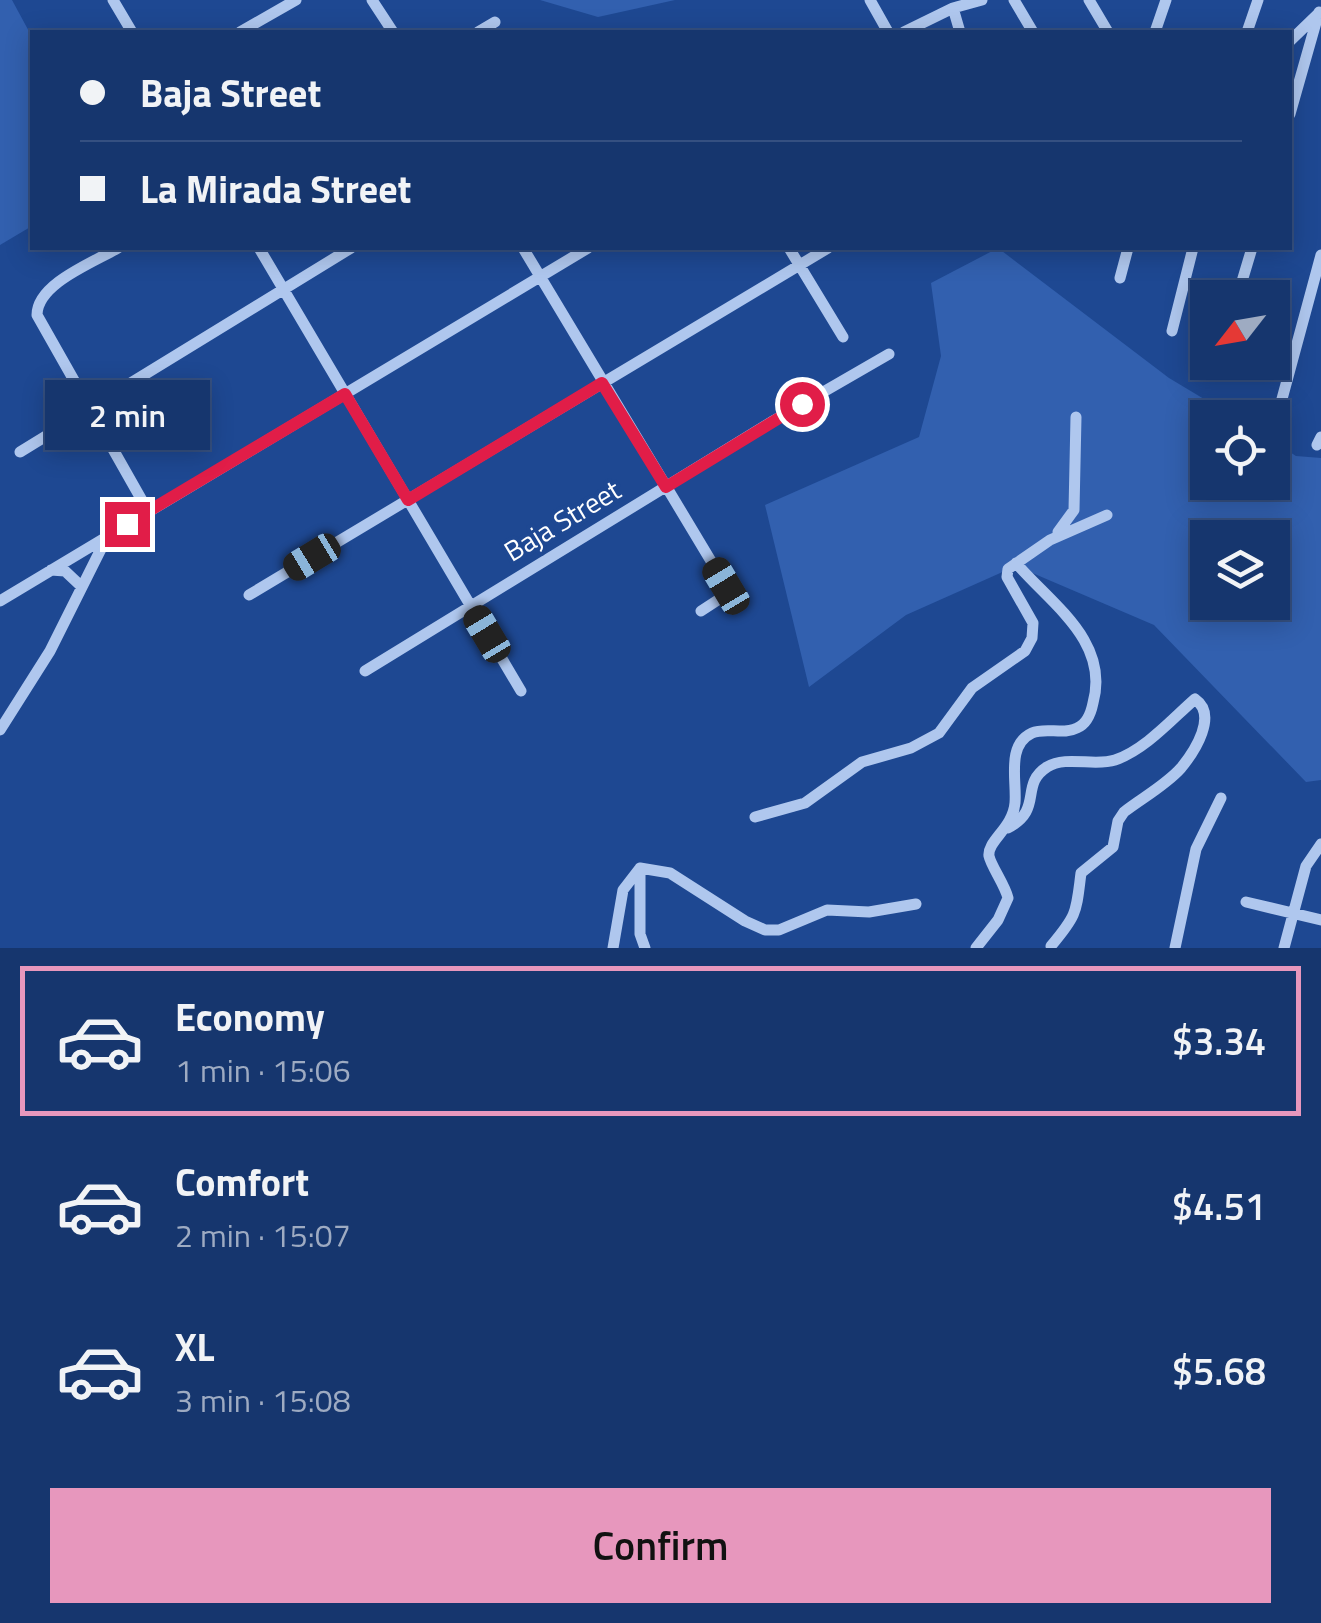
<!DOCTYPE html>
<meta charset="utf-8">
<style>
body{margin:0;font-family:"Titillium Web",sans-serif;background:#234176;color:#f1f3f6;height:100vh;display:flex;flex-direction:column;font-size:38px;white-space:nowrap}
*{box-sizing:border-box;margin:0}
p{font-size:32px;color:#9eabc2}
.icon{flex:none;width:55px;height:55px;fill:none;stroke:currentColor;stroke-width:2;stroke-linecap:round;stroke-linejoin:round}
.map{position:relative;height:948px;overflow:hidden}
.drawer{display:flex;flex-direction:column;background:#16366e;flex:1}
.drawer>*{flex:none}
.guide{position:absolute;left:30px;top:30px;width:1262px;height:220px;border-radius:0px;box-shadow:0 5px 25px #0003,0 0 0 2px #355081;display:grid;align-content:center;height:220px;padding:0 50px;background:#16366e}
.needle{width:65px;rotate:239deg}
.controls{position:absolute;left:1190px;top:280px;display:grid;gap:20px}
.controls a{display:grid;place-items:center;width:100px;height:100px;border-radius:0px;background:#16366e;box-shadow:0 5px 25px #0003,0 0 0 2px #355081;font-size:50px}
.end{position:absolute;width:45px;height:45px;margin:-22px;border:12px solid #e11d48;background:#fff;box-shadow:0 0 0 5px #fff}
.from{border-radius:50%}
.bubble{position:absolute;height:70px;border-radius:0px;background:#16366e;box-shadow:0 5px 25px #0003,0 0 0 2px #355081;font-size:32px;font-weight:600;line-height:70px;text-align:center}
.car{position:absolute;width:30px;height:60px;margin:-30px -15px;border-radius:12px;box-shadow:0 0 8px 2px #0007;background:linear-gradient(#222 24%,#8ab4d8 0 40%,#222 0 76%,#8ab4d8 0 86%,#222 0)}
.guide b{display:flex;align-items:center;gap:35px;height:95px;font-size:38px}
.guide b+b{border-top:2px solid #355081}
.guide i{width:25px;height:25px;background:#f1f3f6}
ul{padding:18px 0 0;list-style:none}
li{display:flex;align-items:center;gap:30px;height:150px;margin:0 20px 15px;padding:0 30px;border:5px solid transparent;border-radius:0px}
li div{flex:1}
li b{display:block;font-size:38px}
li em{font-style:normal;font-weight:600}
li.selected{border-color:#e797bd}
li>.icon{width:90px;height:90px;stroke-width:1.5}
.action{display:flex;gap:20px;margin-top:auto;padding:20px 50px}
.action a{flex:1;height:115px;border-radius:0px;background:#e797bd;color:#111;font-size:40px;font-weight:600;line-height:115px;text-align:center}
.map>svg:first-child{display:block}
.green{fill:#3260af;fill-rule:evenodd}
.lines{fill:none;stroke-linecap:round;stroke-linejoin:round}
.minor{stroke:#afc7ee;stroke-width:11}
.route{stroke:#e11d48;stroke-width:12}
.labels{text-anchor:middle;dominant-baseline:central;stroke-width:8;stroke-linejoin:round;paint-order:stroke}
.street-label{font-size:28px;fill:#fff;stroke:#1e4892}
</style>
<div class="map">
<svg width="1321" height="948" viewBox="0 0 1321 948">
<rect width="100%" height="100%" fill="#1e4892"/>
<path class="green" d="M0 0H12L32 37V226L0 245Z
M540 0H675L598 17Z
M998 248 1169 378 1234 417 1208 418V482H1272L1273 441 1296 456 1321 458V780L1306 782 1154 625 1016 566 906 615 809 687 765 505 919 437 941 356 931 283ZM1208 538H1272V602H1208Z"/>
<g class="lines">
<path class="minor" d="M113 0 132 32
M372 0 393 32
M870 0 888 32
M1014 0 1033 32
M1089 0 1108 32
M953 8 960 32
M240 32 296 0
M478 32 495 22
M904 32 953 8 982 0
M1155 32 1166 0
M1247 32 1258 0
M1290 41 1319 13
M1290 114 1319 12
M118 248C92 263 37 284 37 315L148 511
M259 248 521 691
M523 248 726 586 724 596 701 611
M789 248 843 337
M1120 278 1128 248
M1237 298 1252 248
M1172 331 1193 248
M121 389 351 248
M1279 410 1321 255
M1317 445 1321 437
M20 452 90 409
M1058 532 1074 510 1076 417
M51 570 65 571 82 587
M249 595 828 248
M0 601 588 248
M365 671 773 421 889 354
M0 730 50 651 107 537
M755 817 805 803 862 762 911 748 939 733 972 688 1025 651 1032 638 1033 623 1007 577 1008 569 1050 540 1107 515
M1008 828C1044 809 1019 785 1047 767 1067 755 1094 767 1115 760 1145 750 1172 719 1195 699 1218 715 1195 751 1181 768 1166 785 1142 798 1124 812L1118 821 1113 847 1081 873C1076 912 1078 914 1051 946
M640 868 670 873 745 921 765 930H779L827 910 869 912 916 904
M640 868V934L645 948
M1246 902 1321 920
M613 948 623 890 640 868
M976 948 998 920 1008 898C1005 885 991 866 989 856 987 841 1013 828 1015 803 1017 781 1006 745 1032 733 1045 727 1064 735 1077 728 1087 724 1091 713 1093 703 1110 641 1051 604 1016 563
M1175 948 1196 849 1221 798
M1284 948 1306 866 1321 844"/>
</g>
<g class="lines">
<path class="route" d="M127 524 345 394 408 500 602 383 666 487 802 404"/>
</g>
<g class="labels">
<g class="street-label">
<text transform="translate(562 520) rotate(-31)">Baja Street</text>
</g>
</g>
</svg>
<div class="controls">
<a><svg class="needle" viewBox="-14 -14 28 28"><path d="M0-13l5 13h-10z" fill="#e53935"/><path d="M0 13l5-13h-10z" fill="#9eabc2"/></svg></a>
<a><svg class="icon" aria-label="locate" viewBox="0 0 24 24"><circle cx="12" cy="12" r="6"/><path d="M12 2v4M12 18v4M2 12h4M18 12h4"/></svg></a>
<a><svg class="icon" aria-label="layers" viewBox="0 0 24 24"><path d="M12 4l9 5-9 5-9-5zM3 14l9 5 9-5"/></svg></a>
</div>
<i class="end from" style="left:802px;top:404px"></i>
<i class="end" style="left:127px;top:524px"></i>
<div class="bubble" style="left:45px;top:380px;width:165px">2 min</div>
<i class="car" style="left:312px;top:557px;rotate:239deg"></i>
<i class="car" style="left:726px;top:586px;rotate:329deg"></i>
<i class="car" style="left:487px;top:634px;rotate:329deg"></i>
<div class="guide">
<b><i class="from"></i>Baja Street</b>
<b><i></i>La Mirada Street</b>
</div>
</div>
<section class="drawer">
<ul>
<li class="selected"><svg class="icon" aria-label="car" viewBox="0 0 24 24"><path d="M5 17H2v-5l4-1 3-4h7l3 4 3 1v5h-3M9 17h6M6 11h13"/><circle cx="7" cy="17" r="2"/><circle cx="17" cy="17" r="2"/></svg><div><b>Economy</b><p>1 min · 15:06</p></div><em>$3.34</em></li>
<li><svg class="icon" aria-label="car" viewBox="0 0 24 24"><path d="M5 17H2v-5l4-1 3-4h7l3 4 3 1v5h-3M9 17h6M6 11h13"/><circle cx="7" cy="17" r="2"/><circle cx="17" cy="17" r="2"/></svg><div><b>Comfort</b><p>2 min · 15:07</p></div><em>$4.51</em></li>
<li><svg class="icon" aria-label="car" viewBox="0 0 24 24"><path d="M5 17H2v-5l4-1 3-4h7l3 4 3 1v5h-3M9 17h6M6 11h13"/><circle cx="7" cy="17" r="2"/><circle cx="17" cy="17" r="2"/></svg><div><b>XL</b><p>3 min · 15:08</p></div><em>$5.68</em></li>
</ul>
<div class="action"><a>Confirm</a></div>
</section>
